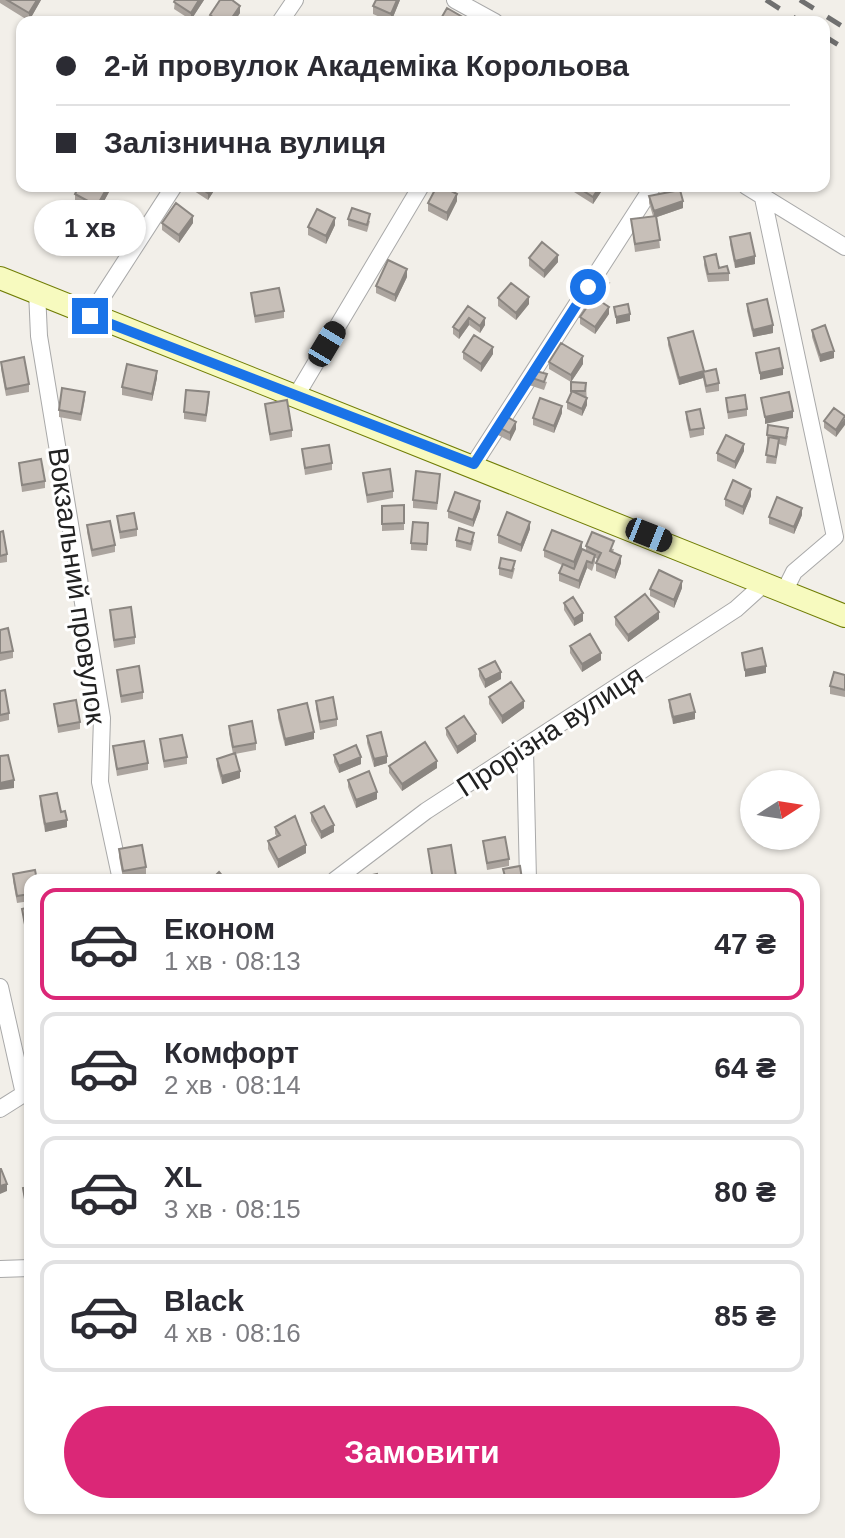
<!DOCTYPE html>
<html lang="uk">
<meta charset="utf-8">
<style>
body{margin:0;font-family:Arial,sans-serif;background:#f7f7f7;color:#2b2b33;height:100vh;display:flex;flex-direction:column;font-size:30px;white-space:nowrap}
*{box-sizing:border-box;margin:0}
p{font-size:26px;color:#7c7c81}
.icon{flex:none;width:44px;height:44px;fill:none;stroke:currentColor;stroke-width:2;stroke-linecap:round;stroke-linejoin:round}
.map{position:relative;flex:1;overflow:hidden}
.drawer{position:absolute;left:24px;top:874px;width:796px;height:640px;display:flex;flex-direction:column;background:#fff;border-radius:16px;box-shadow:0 2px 6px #0004}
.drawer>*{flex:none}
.guide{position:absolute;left:16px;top:16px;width:814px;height:176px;border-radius:16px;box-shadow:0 2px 6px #0004;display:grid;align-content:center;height:176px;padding:0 40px;background:#fff}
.needle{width:52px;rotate:78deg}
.controls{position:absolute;left:740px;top:770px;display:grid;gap:16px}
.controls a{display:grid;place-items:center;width:80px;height:80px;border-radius:50%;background:#fff;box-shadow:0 2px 6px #0004;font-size:40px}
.end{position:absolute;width:36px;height:36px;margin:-18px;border:10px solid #1a73e8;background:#fff;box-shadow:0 0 0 4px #fff}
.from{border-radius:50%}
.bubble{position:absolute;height:56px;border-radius:28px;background:#fff;box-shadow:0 2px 6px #0004;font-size:26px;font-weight:700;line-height:56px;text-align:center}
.car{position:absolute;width:24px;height:48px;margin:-24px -12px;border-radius:10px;box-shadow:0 0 6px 2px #0007;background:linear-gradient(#222 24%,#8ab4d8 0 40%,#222 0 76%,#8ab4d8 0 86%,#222 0)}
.guide b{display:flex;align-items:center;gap:28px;height:76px;font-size:30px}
.guide b+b{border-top:2px solid #e1e1e2}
.guide i{width:20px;height:20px;background:#2b2b33}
ul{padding:14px 0 0;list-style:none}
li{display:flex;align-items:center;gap:24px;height:112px;margin:0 16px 12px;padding:0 24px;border:4px solid #e1e1e2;border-radius:16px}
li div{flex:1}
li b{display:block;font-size:30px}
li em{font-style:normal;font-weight:700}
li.selected{border-color:#db2777}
li>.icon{width:72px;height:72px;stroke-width:1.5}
.cta{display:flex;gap:16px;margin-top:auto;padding:16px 40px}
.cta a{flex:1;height:92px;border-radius:48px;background:#db2777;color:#fff;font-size:32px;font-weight:700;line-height:92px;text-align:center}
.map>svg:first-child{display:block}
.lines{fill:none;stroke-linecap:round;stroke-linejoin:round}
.street-casing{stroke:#a9a9a9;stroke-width:18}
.secondary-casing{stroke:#707d05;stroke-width:24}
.street{stroke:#fff;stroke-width:16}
.secondary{stroke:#f7fabf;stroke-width:22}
.rail{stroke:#707070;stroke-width:5;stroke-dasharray:16 16;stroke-linecap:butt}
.wall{fill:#aba49e}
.shaded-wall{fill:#8b8681}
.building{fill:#c7bfb8;stroke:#8b8681;stroke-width:2}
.route{stroke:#1a73e8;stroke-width:10}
.labels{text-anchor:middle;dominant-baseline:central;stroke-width:6;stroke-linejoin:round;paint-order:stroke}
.street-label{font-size:28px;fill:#222;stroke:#fff}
</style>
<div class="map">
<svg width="845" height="1538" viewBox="0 0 845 1538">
<rect width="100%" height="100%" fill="#f2efe9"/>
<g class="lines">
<defs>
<path id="street" d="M455 0 495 22
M280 22 295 0
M746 186 845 247
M763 198 835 537 794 572 785 590
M37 291 39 336 102 718 100 782 121 880
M90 316 174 186
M296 396 421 186
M474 464 653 186
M525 749 528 880
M335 880 426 811 736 609 766 582
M0 987 24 1094
M0 1109 30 1090
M0 1269 30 1268"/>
<path id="secondary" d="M0 278 845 616"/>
</defs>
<use href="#street" class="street-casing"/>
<use href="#secondary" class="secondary-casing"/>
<use href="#street" class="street"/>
<use href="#secondary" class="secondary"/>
<path class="rail" d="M766 0 801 22
M800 0 845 28
M824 36 845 49"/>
</g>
<path class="wall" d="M0 0H41L29 21 0 3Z
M175 0H204L191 20 174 9Z
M400 0 391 22 373 14V6Z
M240 13 234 22H210V15Z
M191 186H217L208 200 191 189Z
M574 186H605L593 204 574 192Z
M109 192 97 214 75 201V194Z
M649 196 683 208 657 217 660 248 635 252 631 219 653 216 649 203Z
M457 201 447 221 428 211V203Z
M348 219 370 221 367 232 348 226Z
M162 223H193L179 243 162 230Z
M335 225 326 244 308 235V227Z
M730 237 755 264 735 268 730 244Z
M704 257 729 273V281L708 282 704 265Z
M529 258 558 262 544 278 529 266Z
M407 277 395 302 376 293V286Z
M588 282 609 290 603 299 588 289Z
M251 293 284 311V318L255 323Z
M498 298 529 304 516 320 498 306Z
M747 304 773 333 753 337 747 311Z
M468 306 485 325 480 333 469 325 459 339 453 334V327Z
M609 314 595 334 580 324V317Z
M812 330 834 358 820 362 812 337Z
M668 338 704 372 719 383V391L706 393 703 378 679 385 668 345Z
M463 352 493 354 481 372 463 359Z
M1 362 29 384V392L6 396 1 369Z
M549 362 583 364 571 382 549 369Z
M529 377 547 382 544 390 529 385Z
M157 378 152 401 122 395V387Z
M571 382 586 383 587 405 582 416 567 409V402L571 394Z
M726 398 747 409V416L728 419Z
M85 399 81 421 59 417V410Z
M209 400 206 422 184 419V412Z
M265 404 292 430V437L270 441Z
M686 412 704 428V435L690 438 686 419Z
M562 413 554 433 533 425V418Z
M845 416 836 437 824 428V421Z
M496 426 516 429 510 441 496 434Z
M767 435 788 436 786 446 779 444 776 464 766 463 768 442H767Z
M302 449 332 463V470L305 475Z
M744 451 735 469 717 461V453Z
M19 463 45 481V488L22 492Z
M363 473 393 491V498L367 503Z
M440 481 437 510 413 508V500Z
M751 496 743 515 725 506V499Z
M404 505V530L382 531V506Z
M480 508 473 527 448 518V511Z
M802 515 794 534 769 524V517Z
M117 516 137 529V536L120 539Z
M87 525 115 545V552L92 557 87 532Z
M530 529 521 552 498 543V535Z
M428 531 427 551 411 550V543Z
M0 532 7 554V562L0 563Z
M456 540H474L471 551 456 547Z
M586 546 614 549 613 552 621 563 615 579 596 571V563L598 559 595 558V562L592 571 587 568 579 589 559 581V573L562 565 544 557V550L582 549 586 551Z
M499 568H515L512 579 499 575Z
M682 588 674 608 650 596V589Z
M564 603 583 621 574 626 564 610Z
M110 610 135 637V644L114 648Z
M615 617 659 619 628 642 615 625Z
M0 630 13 651V658L0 661Z
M570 646 601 660 582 672 570 653Z
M479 669 501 679 485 688 479 676Z
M117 670 143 692V699L121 703Z
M845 675V697L830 694V686Z
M0 691 9 713V720L0 722Z
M489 697 524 708 502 724 489 704Z
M669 700 695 719 673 724 669 707Z
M316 701 337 719V726L320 730 316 708Z
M54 704 80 722V729L58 733Z
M278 710 314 739 285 746 278 718Z
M229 726 256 743V750L235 754 240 778 222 784 217 766V759L233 754 229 733Z
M446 728 476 741 457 754 446 735Z
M367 736 387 763 374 767 367 743Z
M160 739 187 757V764L164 768Z
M113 746 148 763V770L117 776Z
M334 755 361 764 339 773 334 762Z
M389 766 437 768 402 791 389 773Z
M348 780 377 799 356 808 348 787Z
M40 796 61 812 67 827 45 832 40 804Z
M311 813 334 832 321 839 311 821Z
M275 827 306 853 278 868 268 849V841L277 837 275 834Z
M483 841 509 859V866L487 870Z
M119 849 146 867V874L123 878 119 857Z
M428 849 456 876V880H432Z
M13 874 30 880V901L17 903 13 881Z
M30 907V937L26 938 22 909Z
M30 1187V1212L26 1213 23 1188Z"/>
<path class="shaded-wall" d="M37 0H41L29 21V13Z
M199 0H204L191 20V13Z
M397 0H400L391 22V14Z
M240 6V13L234 22H229Z
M109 186V192L97 214V206Z
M213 186H217L208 200V193Z
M600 186H605L593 204V197Z
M457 194V201L447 221V213Z
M683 201V208L654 218V211Z
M193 216V223L179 243V235Z
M335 218V225L326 244V236Z
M558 255V262L544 278V271Z
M755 256V264L735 268V261Z
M407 269V277L395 302V295Z
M609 283V290L603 299V292Z
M529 297V304L516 320V313Z
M609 307V314L595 334V327Z
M630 314V321L616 324V317Z
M469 318V325L459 339V331Z
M485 318V325L480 333V326Z
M773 325V333L753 337V330Z
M493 347V354L481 372V364Z
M834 351V358L820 362V355Z
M583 356V364L571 382V375Z
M783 368V375L760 380V373Z
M157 371V378L152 401V394Z
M703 372V378L679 385V378Z
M587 398V405L582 416V409Z
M562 406V413L554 433V426Z
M793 411V418L765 424V417Z
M845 418V425L836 437V430Z
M516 422V429L510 441V433Z
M744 444V451L735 469V462Z
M751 489V496L743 515V507Z
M480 501V508L473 527V520Z
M802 508V515L794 534V527Z
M530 522V529L521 552V545Z
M582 542V549L574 569V562Z
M621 556V563L615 579V571Z
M587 561V568L579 589V581Z
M682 581V588L674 608V600Z
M659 612V619L628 642V635Z
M583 613V621L574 626V619Z
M601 653V660L582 672V664Z
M766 666V673L745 677V670Z
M501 672V679L485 688V680Z
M524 701V708L502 724V716Z
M695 712V719L673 724V717Z
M314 732V739L285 746V739Z
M476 734V741L457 754V747Z
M387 756V763L374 767V759Z
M361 757V764L339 773V766Z
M437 761V768L402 791V784Z
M240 771V778L222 784V776Z
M14 780V788L0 790V783Z
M377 792V799L356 808V800Z
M67 820V827L45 832V824Z
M334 825V832L321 839V832Z
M306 845V853L278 868V860Z
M7 1184V1191L0 1194V1186Z"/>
<path class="building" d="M7 0H37L29 13Z
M175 0H199L191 13 174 2Z
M220 0H232L240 6 229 22H220L210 15Z
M376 0H397L391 14 373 6Z
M447 8 466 19 465 22H439Z
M79 186H108L97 206 75 194Z
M198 186H213L208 193Z
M437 186H442L457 194 447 213 428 203Z
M576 186H600L593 197Z
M680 190 683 201 654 211 649 196Z
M176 203 193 216 179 235 162 223Z
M352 208 370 214 367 225 348 219Z
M317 209 335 218 326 236 308 227Z
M656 216 660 240 635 244 631 219Z
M750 233 755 256 735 261 730 237Z
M542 242 558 255 544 271 529 258Z
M716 254 719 268 727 266 729 273 708 274 704 257Z
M388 260 407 269 395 295 376 286Z
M594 273 609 283 603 292 588 282Z
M511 283 529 297 516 313 498 298Z
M279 288 284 311 255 316 251 293Z
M594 297 609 307 595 327 580 317Z
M767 299 773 325 753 330 747 304Z
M628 304 630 314 616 317 614 307Z
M468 306 485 318 480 326 469 318 459 331 453 327Z
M825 325 834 351 820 355 812 330Z
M693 331 704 371 679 378 668 338Z
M474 335 493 347 481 364 463 352Z
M561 343 583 356 571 375 549 362Z
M779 348 783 368 760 373 756 353Z
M24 357 29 384 6 389 1 362Z
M127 364 157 371 152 394 122 387Z
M716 369 719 383 706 386 703 372Z
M532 370 547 374 544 382 529 377Z
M571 382 586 383 585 391H571Z
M62 388 85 392 81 414 59 410Z
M186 390 209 392 206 415 184 412Z
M572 391 587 398 582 409 567 402Z
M789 392 793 411 765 417 761 398Z
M745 395 747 409 728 412 726 398Z
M540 398 562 406 554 426 533 418Z
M287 400 292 430 270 434 265 404Z
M834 408 845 416 836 430 824 421Z
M700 409 704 428 690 430 686 412Z
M502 414 516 422 510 433 496 426Z
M768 425 788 428 786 438 767 435Z
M726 435 744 444 735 462 717 453Z
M769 437 779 439 776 457 766 455Z
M329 445 332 463 305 468 302 449Z
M41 459 45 481 22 485 19 463Z
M390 469 393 491 367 495 363 473Z
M416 471 440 474 437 503 413 500Z
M733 480 751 489 743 507 725 499Z
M455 492 480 501 473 520 448 511Z
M777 497 802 508 794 527 769 517Z
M404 505V523L382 524V506Z
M507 512 530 522 521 545 498 535Z
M134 513 137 529 120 532 117 516Z
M110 521 115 545 92 550 87 525Z
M413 522 428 523 427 544 411 543Z
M459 528 474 533 471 544 456 540Z
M552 530 582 542 574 562 544 550Z
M3 531 7 554 0 556V532Z
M592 532 614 541 610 551 621 556 615 571 596 563 601 553 586 546Z
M582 549 595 555 592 563 587 561 579 581 559 573 563 564 574 569Z
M501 558 515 561 512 571 499 568Z
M659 570 682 581 674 600 650 589Z
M645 594 659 612 628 635 615 617Z
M573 597 583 613 574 619 564 603Z
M131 607 135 637 114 640 110 610Z
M8 628 13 651 0 653V630Z
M590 634 601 653 582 664 570 646Z
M762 648 766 666 745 670 742 653Z
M495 661 501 672 485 680 479 669Z
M139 666 143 692 121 696 117 670Z
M834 672 845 675V690L830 686Z
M511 682 524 701 502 716 489 697Z
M5 690 9 713 0 715V691Z
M690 694 695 712 673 717 669 700Z
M333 697 337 719 320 722 316 701Z
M76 700 80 722 58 726 54 704Z
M307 703 314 732 285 739 278 710Z
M464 716 476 734 457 747 446 728Z
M252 721 256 743 233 747 229 726Z
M381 732 387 756 374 759 367 736Z
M182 735 187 757 164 761 160 739Z
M144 741 148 763 117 769 113 746Z
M425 742 437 761 402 784 389 766Z
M356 745 361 757 339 766 334 755Z
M235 753 240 771 222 776 217 759Z
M8 755 14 780 0 783V756Z
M369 771 377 792 356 800 348 780Z
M57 793 61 812 65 811 67 820 45 824 40 796Z
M324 806 334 825 321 832 311 813Z
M295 816 306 845 278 860 268 841 280 835 275 827Z
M505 837 509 859 487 863 483 841Z
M142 845 146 867 123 871 119 849Z
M451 845 456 876 433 880 428 849Z
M520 866 522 879 506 880 503 869Z
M35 870 37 880H30V894L17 896 13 874Z
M219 872 224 878 227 876 230 880H211Z
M377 874 378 880H354V879Z
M30 907V930H26L22 909Z
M0 1169H1L7 1184 0 1186Z
M30 1187V1205H26L23 1188Z"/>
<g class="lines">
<path class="route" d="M90 316 474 464 588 287"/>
</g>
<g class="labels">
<g class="street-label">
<text transform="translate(77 586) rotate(82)">Вокзальний провулок</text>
<text transform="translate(550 731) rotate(-33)">Прорізна вулиця</text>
</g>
</g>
</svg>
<div class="controls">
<a><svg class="needle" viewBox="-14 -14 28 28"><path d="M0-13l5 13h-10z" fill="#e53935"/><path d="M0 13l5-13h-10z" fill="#7c7c81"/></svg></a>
</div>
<i class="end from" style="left:588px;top:287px"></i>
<i class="end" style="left:90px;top:316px"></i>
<div class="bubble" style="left:34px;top:200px;width:112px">1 хв</div>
<i class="car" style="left:327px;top:344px;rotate:31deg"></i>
<i class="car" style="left:649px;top:535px;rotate:112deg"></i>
<div class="guide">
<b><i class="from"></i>2-й провулок Академіка Корольова</b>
<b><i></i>Залізнична вулиця</b>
</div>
<section class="drawer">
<ul>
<li class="selected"><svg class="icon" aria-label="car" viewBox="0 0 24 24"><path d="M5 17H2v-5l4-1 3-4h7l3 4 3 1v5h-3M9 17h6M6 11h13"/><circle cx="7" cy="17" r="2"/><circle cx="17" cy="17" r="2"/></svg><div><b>Економ</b><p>1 хв · 08:13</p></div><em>47 ₴</em></li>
<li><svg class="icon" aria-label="car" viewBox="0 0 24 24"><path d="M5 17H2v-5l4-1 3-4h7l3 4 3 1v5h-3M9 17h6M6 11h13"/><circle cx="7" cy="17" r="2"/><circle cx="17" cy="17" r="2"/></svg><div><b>Комфорт</b><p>2 хв · 08:14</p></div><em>64 ₴</em></li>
<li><svg class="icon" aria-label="car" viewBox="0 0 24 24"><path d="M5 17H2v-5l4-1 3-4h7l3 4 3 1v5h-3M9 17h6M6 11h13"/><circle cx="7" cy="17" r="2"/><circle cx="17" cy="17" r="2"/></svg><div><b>XL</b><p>3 хв · 08:15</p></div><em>80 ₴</em></li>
<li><svg class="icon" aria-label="car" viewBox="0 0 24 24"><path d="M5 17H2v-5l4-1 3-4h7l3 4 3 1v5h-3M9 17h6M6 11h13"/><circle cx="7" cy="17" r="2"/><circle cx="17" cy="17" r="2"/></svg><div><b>Black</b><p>4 хв · 08:16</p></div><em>85 ₴</em></li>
</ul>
<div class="cta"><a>Замовити</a></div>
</section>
</div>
